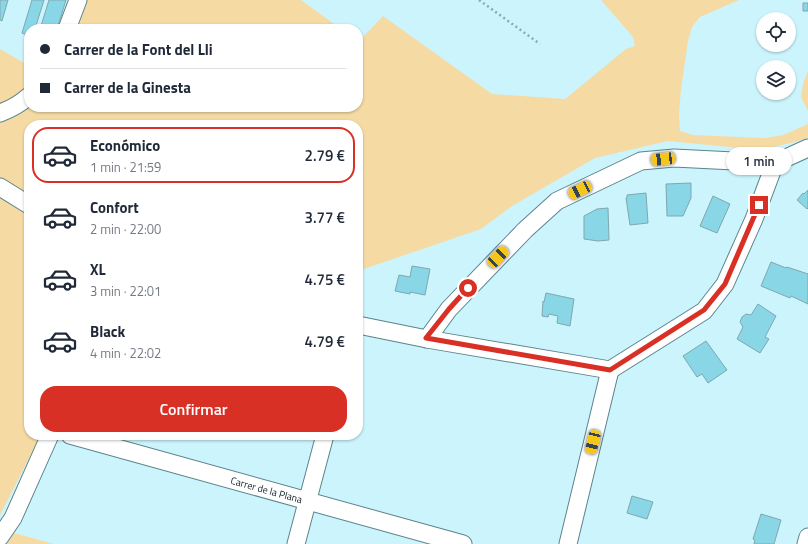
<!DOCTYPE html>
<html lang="es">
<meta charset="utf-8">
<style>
body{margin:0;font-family:"Titillium Web",sans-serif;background:#f6f6f7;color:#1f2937;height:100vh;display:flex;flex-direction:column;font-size:15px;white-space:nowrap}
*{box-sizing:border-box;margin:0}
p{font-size:13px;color:#747a83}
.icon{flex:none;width:22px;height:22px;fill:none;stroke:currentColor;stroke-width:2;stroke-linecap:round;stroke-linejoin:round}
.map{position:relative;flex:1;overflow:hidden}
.sheet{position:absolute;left:24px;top:120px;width:339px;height:320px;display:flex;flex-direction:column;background:#fff;border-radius:16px;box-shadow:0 1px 3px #0004}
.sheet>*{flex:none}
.guide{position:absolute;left:24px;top:24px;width:339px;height:88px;border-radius:16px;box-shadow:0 1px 3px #0004;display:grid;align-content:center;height:88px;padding:0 16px;background:#fff}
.tools{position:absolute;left:756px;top:12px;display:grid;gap:8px}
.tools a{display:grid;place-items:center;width:40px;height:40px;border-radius:50%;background:#fff;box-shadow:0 1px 3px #0004;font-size:20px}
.end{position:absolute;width:18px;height:18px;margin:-9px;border:5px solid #d93025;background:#fff;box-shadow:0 0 0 2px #fff}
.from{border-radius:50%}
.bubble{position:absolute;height:28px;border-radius:14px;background:#fff;box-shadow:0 1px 3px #0004;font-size:13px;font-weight:600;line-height:28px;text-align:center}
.car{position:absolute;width:12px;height:24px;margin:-12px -6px;border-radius:5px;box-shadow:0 0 3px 1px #0007;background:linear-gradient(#f5c518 24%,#345 0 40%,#f5c518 0 76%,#345 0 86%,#f5c518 0)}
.guide b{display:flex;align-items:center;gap:14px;height:38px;font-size:15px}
.guide b+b{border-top:1px solid #e0e1e3}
.guide i{width:10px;height:10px;background:#1f2937}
ul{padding:7px 0 0;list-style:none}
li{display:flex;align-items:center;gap:12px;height:56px;margin:0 8px 6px;padding:0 8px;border:2px solid transparent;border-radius:16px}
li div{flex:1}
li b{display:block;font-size:15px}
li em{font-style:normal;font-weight:600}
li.active{border-color:#d93025}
li>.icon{width:36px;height:36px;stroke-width:1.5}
.cta{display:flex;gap:8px;margin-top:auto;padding:8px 16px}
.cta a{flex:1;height:46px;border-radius:16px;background:#d93025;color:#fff;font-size:16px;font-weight:600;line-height:46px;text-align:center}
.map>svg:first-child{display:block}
.green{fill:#f5dba3}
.building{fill:#88d6e6;stroke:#80a7af}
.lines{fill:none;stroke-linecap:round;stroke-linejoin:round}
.minor-casing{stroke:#5d838b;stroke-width:19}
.path{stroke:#8aaab1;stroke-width:2.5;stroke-dasharray:2 3;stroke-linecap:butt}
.minor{stroke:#fff;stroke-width:17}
.route{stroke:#d93025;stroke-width:5}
.labels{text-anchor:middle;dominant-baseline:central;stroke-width:3;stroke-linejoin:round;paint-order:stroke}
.street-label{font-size:10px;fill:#122225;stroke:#cbf4fd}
</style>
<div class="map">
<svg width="808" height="544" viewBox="0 0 808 544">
<rect width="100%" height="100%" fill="#cbf4fd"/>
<path class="green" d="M71 0H301L341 29H61Z
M601 0H739L700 17 692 27 688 41 681 89 679 114 680 131 693 135 765 138 783 135 806 125 808 123V138L795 142 760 150 668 141 595 158 512 206 481 229 358 271V125H29V435H41L0 515V49L26 64 29 65V107H358V42L383 16 492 94 565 99 626 49 635 46 633 37Z
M808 71V111L801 97 803 84Z
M14 533 54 544H7Z"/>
<path class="building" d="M0 0H8L2 21 0 20Z
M32 0H44L35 29H29V36L22 33Z
M49 0H66L57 29H49L41 26Z
M803 3H808V11H803Z
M691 183V198L683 216H667L666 184Z
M808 190V208L807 209 797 200 803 193 804 194Z
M646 193 648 223 630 225 626 198H627V195Z
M713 196 730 204 717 233 700 226Z
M608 208 609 240 598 241 584 239V216L597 209Z
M771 262 786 268 787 267 808 274V304L791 296 790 298 761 286Z
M412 266 430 269 425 295 410 292V294L395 291 399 275 410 277Z
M546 293 574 299 570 326 557 323 558 316 549 314 548 317 542 316 543 301 544 302Z
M758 304 776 316 765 337 769 339 760 353 737 339 743 327 740 322 742 317 746 314 751 315Z
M706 341 727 370 708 383 702 374 697 377 683 356Z
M632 496 653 502 647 519 627 513Z
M761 514 781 520 774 544H754L755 540 753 539Z"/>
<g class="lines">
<defs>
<g id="minor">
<path d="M67 29 78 0"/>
<path d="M0 113C11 109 20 104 29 96"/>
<path d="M0 187 29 205"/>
<path d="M358 325 427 339 610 370"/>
<path d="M427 339 449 309 525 230 557 201 641 161 674 158 775 163"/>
<path d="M610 370 704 311 725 284 754 219 775 163 808 148"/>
<path id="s1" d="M70 435 463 544"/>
<path d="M0 537 13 518 50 435"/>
<path d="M296 544 325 435"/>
<path d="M568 544 610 370"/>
<path d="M806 544 808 537"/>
</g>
</defs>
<use href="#minor" class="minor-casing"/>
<path class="path" d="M479 0 540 44"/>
<use href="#minor" class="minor"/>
</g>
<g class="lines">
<path class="route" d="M468 288 449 309 426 338 610 370 704 310 725 284 759 205"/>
</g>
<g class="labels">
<g class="street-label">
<text stroke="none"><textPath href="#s1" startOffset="204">Carrer de la Plana</textPath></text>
</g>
</g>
</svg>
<div class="tools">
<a><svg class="icon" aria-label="locate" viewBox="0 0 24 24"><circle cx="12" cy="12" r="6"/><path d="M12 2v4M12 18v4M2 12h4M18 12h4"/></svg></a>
<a><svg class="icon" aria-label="layers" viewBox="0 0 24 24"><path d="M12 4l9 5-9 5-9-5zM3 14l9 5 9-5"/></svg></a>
</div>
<i class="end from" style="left:468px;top:288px"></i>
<i class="end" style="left:759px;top:205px"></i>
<div class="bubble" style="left:726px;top:147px;width:66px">1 min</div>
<i class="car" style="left:663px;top:159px;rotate:264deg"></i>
<i class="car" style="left:580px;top:190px;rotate:244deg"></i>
<i class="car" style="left:498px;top:257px;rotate:44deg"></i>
<i class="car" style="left:593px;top:442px;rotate:194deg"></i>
<div class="guide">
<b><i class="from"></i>Carrer de la Font del Lli</b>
<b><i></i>Carrer de la Ginesta</b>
</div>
<section class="sheet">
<ul>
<li class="active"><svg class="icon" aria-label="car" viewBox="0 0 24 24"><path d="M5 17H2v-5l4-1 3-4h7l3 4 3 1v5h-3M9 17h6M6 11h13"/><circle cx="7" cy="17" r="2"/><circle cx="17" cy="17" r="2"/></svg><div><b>Económico</b><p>1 min · 21:59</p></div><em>2.79 €</em></li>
<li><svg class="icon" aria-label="car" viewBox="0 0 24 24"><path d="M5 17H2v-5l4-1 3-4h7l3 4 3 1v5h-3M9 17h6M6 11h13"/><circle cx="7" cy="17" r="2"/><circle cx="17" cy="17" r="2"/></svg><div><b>Confort</b><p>2 min · 22:00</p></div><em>3.77 €</em></li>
<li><svg class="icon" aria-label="car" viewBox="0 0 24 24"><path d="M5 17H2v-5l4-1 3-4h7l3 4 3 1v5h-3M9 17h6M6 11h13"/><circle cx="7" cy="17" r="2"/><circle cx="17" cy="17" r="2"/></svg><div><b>XL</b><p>3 min · 22:01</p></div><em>4.75 €</em></li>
<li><svg class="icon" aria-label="car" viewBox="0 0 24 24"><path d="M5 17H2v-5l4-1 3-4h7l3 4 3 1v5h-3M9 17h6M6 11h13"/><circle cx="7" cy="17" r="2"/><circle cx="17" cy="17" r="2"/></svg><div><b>Black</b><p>4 min · 22:02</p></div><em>4.79 €</em></li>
</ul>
<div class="cta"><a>Confirmar</a></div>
</section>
</div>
